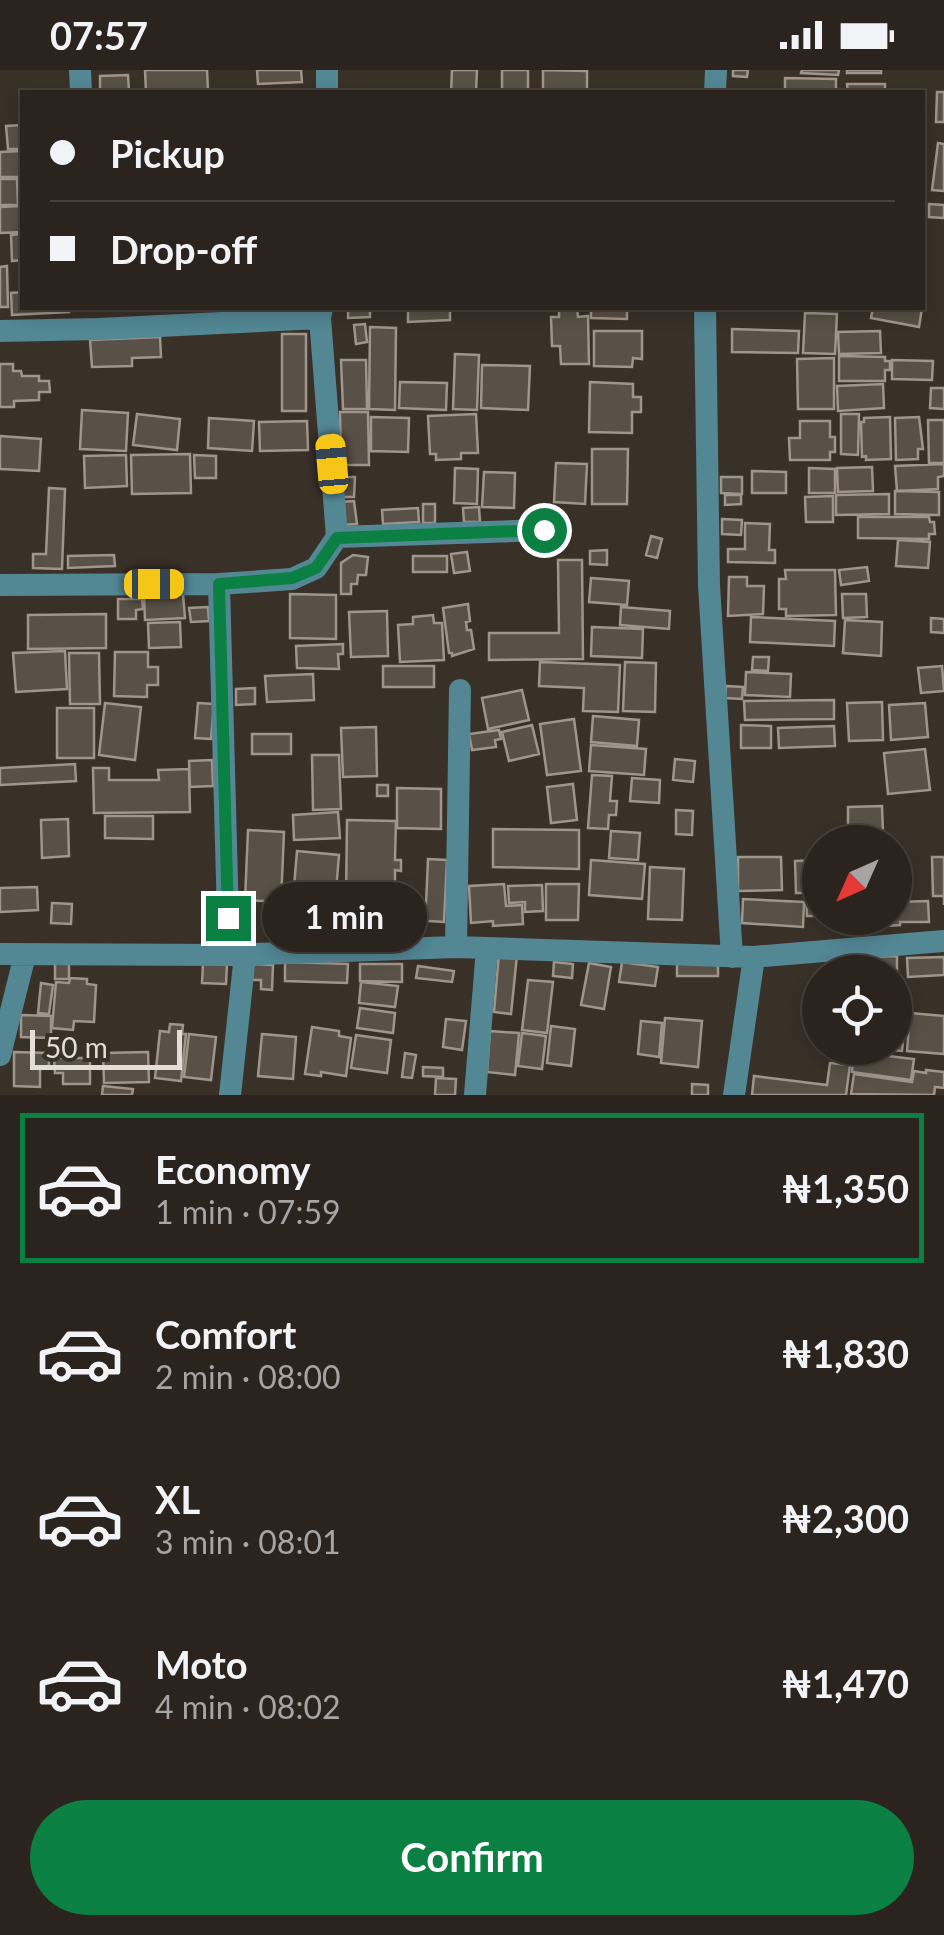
<!DOCTYPE html>
<meta charset="utf-8">
<style>
body{margin:0;font-family:Lato,sans-serif;background:#332c27;color:#f1f3f6;height:100vh;display:flex;flex-direction:column;font-size:38px;white-space:nowrap}
*{box-sizing:border-box;margin:0}
p{font-size:32px;color:#a6a4a4}
.icon{flex:none;width:55px;height:55px;fill:none;stroke:currentColor;stroke-width:2;stroke-linecap:round;stroke-linejoin:round}
.map{position:relative;height:1025px;overflow:hidden}
.sheet{display:flex;flex-direction:column;background:#2b241e;flex:1}
.sheet>*{flex:none}
.banner{position:absolute;left:20px;top:20px;width:905px;height:220px;border-radius:0px;box-shadow:0 5px 15px #0003,0 0 0 2px #47413c;display:grid;align-content:center;height:220px;padding:0 30px;background:#2b241e}
.needle{width:65px;rotate:225deg}
.fabs{position:absolute;left:802px;top:755px;display:grid;gap:20px}
.fabs a{display:grid;place-items:center;width:110px;height:110px;border-radius:50%;background:#2b241e;box-shadow:0 5px 15px #0003,0 0 0 2px #47413c;font-size:50px}
.scale{position:absolute;left:30px;bottom:25px;width:152px;box-sizing:border-box;padding-left:10px;border:5px solid #e4ded9;border-top:0;font-size:28px;line-height:35px;white-space:nowrap;color:#e4ded9;-webkit-text-stroke:8px #393028;paint-order:stroke}
.end{position:absolute;width:45px;height:45px;margin:-22px;border:12px solid #0b8043;background:#fff;box-shadow:0 0 0 5px #fff}
.from{border-radius:50%}
.bubble{position:absolute;height:70px;border-radius:35px;background:#2b241e;box-shadow:0 5px 15px #0003,0 0 0 2px #47413c;font-size:32px;font-weight:700;line-height:70px;text-align:center}
.car{position:absolute;width:30px;height:60px;margin:-30px -15px;border-radius:12px;box-shadow:0 0 8px 2px #0007;background:linear-gradient(#f5c518 24%,#345 0 40%,#f5c518 0 76%,#345 0 86%,#f5c518 0)}
.banner b{display:flex;align-items:center;gap:35px;height:95px;font-size:38px}
.banner b+b{border-top:2px solid #47413c}
.banner i{width:25px;height:25px;background:#f1f3f6}
ul{padding:18px 0 0;list-style:none}
li{display:flex;align-items:center;gap:30px;height:150px;margin:0 20px 15px;padding:0 10px;border:5px solid transparent;border-radius:0px}
li div{flex:1}
li b{display:block;font-size:38px}
li em{font-style:normal;font-weight:700}
li.selected{border-color:#0b8043}
li>.icon{width:90px;height:90px;stroke-width:1.5}
.cta{display:flex;gap:20px;margin-top:auto;padding:20px 30px}
.cta a{flex:1;height:115px;border-radius:60px;background:#0b8043;color:#fff;font-size:40px;font-weight:700;line-height:115px;text-align:center}
.status{display:flex;justify-content:space-between;align-items:center;height:70px;padding:0 50px;background:#2b241e;direction:ltr}
.status svg{height:28px;fill:currentColor}
.map>svg:first-child{display:block}
.building{fill:#595047;stroke:#9f958b;stroke-width:2.5}
.lines{fill:none;stroke-linecap:round;stroke-linejoin:round}
.minor{stroke:#538794;stroke-width:22}
.route{stroke:#0b8043;stroke-width:12}
</style>
<div class="status"><b>07:57</b><svg viewBox="0 0 49 12"><path d="M0 12V9h3v3zM5 12V6h3v6zM10 12V3h3v9zM15 12V0h3v12zM26 1h20v11H26zM47 4h2v5h-2z"/></svg></div>
<div class="map">
<svg width="944" height="1025" viewBox="0 0 944 1025">
<rect width="100%" height="100%" fill="#393028"/>
<path class="building" d="M145 0H207L208 20 146 22Z
M257 0H301L302 12 258 14Z
M452 0H477L476 22H451Z
M502 0H528V22H502Z
M543 0 587 1V22H543Z
M733 0H748L747 7 733 6Z
M802 0H839L838 5 801 3Z
M847 0H881V3H847Z
M128 5 129 22H100V6Z
M785 8 836 9V22H785Z
M847 14H885V22H848Z
M937 22H944V52H936Z
M22 55V79H8L6 56Z
M938 73 944 74V121L932 120Z
M22 81V107H0V82Z
M0 109H17L18 135H0Z
M929 134 944 135V148L929 147Z
M22 136V162L0 163V137Z
M22 164V190L12 191 11 165Z
M7 196 8 237H0V197Z
M22 222V238H69V242L12 245 11 223Z
M348 238H370V247L348 248Z
M408 238H450V250L408 252Z
M559 238H577L578 247 588 246 589 294H561L560 276H552L551 247H559Z
M591 238H627V249L591 248Z
M873 238H922L919 257 871 248Z
M805 243 837 244 835 284 803 283Z
M365 254 367 272 356 274 354 255Z
M370 257 396 258 395 340 369 339Z
M732 259 799 261 798 283 732 282Z
M594 261H642V289L633 288 632 297 594 296Z
M880 261 881 283 839 284 838 262Z
M282 264H306V341H282Z
M160 267 161 287 132 288V296L92 297 90 270Z
M455 284 479 285 477 340 453 339Z
M839 286 885 287V291H890V300H885V311H839Z
M834 288V339H798L797 289Z
M341 290H366L367 339H343Z
M892 290 933 291 932 310 892 309Z
M0 294H13V301H21L22 306H39V311H49L50 322H39V330L14 331V337H0Z
M482 295 530 296 528 340 481 338Z
M400 312 447 313 446 340 399 338Z
M590 312 633 314V327H641V342H632V363L589 362Z
M883 314 884 338 838 341 837 316Z
M931 318H944V339L930 338Z
M82 340 128 343 126 381 80 379Z
M340 342H368L369 395H341Z
M137 344 180 349 177 380 133 375Z
M476 344 478 383H461V389L436 390V384H430L428 346Z
M841 344H859L858 385 841 384Z
M371 347 409 348 408 382 371 381Z
M890 347 891 389 866 390V386L862 387 861 352H864V348Z
M919 347 923 379H918V389L896 390 895 348Z
M209 348 254 351 252 381 208 378Z
M928 350H944V393H929Z
M307 351 308 380 260 381 259 352Z
M800 351H830V367H835V382H830V390H790L789 368H800Z
M0 366 41 369 39 401 0 399Z
M592 379H628L627 434H592Z
M190 384 191 423 132 424 131 385Z
M126 385 127 416 85 418 84 386Z
M194 385 216 386V408H195Z
M556 393 587 394 585 434 554 432Z
M944 394V406L938 407V419L897 421 895 396Z
M872 397 873 421 838 422 837 398Z
M455 398 478 399 477 434 454 433Z
M809 398 835 399V423H809Z
M752 401 786 402V423H752Z
M484 402 515 403 514 438 482 437Z
M339 407H355L354 427H339Z
M721 407H742V424L721 423Z
M49 418 65 419 62 499 33 498V484H46Z
M895 421 939 422V445L895 444Z
M889 424V444L836 445V425Z
M725 425H741V434L725 435Z
M833 426V452H806L805 427Z
M354 431 357 454 342 455 340 432Z
M423 434H435V453H423Z
M479 437 480 452H464L463 438Z
M418 438 419 452 383 454 382 440Z
M858 447H929L930 452H934L935 464H929V469L858 468Z
M722 449 742 450 741 465 722 464Z
M745 453 770 454 769 480H775V493L728 492V479H745Z
M651 466 662 469 657 488 646 485Z
M898 470 930 472 928 498 896 496Z
M607 480V495L590 494V481Z
M467 482 470 501 454 503 451 484Z
M114 485 115 496 68 498V486Z
M353 485 368 487 366 505H358L357 514H351V524H341V493Z
M413 486H447V502H413Z
M558 490H582L583 589 489 590V563H559Z
M867 497 869 511 841 515 839 500Z
M785 500H835L836 545 786 546V539H779V509H786Z
M729 507H747V516H764L763 544 728 546Z
M591 508 629 511 627 535 589 532Z
M183 524 185 548 145 550 144 526Z
M290 524 336 525V569L290 568Z
M842 524H866L867 547 843 548Z
M118 529H142L143 539 136 540V549H118Z
M468 534 470 551 466 552 467 560H471L474 579 452 586V583H449L443 538Z
M208 537 209 551 191 552 189 538Z
M621 537 670 541 669 559 620 555Z
M387 541 388 586 351 587 349 542Z
M106 544V578L28 579V545Z
M433 545 434 553H442L444 590 400 592 398 555 413 554V547Z
M751 547 835 551 834 576 750 572Z
M931 548 944 549V563L931 562Z
M845 550 882 552 881 586 843 583Z
M180 552 181 577 149 578 148 553Z
M592 557 643 559 642 588 591 586Z
M343 574V584H338L339 599 297 598 296 576Z
M65 581 67 619 16 622 13 583Z
M115 582H148V597H158V615H147V627L114 626Z
M69 583H99L100 634H70Z
M753 587H769L768 601 752 600Z
M540 592 620 595 618 642 583 641 584 618 539 616Z
M625 592 656 593 655 642 623 641Z
M383 596H434V617H383Z
M942 596 944 621 921 623 918 598Z
M746 602 791 604 790 627 745 625Z
M313 604 314 630 267 632 265 606Z
M726 616 743 617 742 629 725 628Z
M255 618V634L236 635V619Z
M522 620 529 650 488 659 482 628Z
M834 630V649L745 650 744 631Z
M882 632 883 670 849 671 847 633Z
M105 633 141 637 135 690 99 685Z
M198 633 214 634 211 669 195 668Z
M925 633 928 667 891 670 889 635Z
M57 638H94V688H57Z
M593 646 639 650 637 676 591 672Z
M574 649 581 701 547 705 540 654Z
M532 655 539 684 509 691 502 662Z
M741 655 771 656V678H741Z
M834 656 835 676 779 678 778 658Z
M376 657 377 706 343 707 341 658Z
M499 660 501 669 495 670 496 677 472 680 469 664Z
M252 664H291V684H252Z
M591 675 646 679 644 705 589 701Z
M925 679 930 720 888 724 884 683Z
M312 685H339L341 739 313 740Z
M675 689 695 691 693 712 673 710Z
M212 690 213 716 190 717 189 691Z
M75 694 76 711 0 715V698Z
M93 698H109V710H159L158 700 189 699 190 742 94 743Z
M592 705 612 706 610 731H617L616 745H609L608 759 588 758Z
M632 708 660 710 659 733 630 731Z
M573 714 577 750 551 753 547 717Z
M377 715H388V726H377Z
M397 718 441 719V759L397 758Z
M882 736 883 763H871V772H848V737Z
M676 740 693 741 692 765 676 764Z
M338 742 340 768 294 770 293 745Z
M105 746H153V769L105 768Z
M68 749 69 786 42 788 41 750Z
M347 750 396 751 395 790H401V801L395 800V831H375V840L365 839V830H346Z
M493 759 579 760V799L493 797Z
M248 760 284 762 281 832 245 830Z
M611 761 640 763 638 790 609 788Z
M297 781 339 785 335 833 293 829Z
M738 787H781L782 820 738 821Z
M932 787H944V835V826H933Z
M428 789 447 790 444 852 397 849 398 833 426 834Z
M591 790 645 794 642 829 589 825Z
M820 790V823H796L795 791Z
M650 797 684 799 682 850 648 849Z
M504 814 506 836 522 835 523 854 493 856V851L471 853 469 816Z
M546 814H579L578 850H546Z
M542 815 543 841 525 842V832L509 833 508 816Z
M37 817 38 840 0 842V818Z
M820 825V846H807L806 826Z
M743 829 804 832 803 857 742 853Z
M928 831 929 852H900V855L887 856V852L866 856V848H895V832Z
M52 833 72 834 71 854 51 853Z
M499 883 517 885 511 944 494 942Z
M897 886V906H895V902H871L870 887Z
M944 887V905L908 907 907 888Z
M718 889V906H677V890Z
M55 892H69V909H55Z
M285 892 348 894 347 913 285 911Z
M554 892 573 894 572 908 553 906Z
M622 892 658 897 655 916 619 912Z
M203 893 227 894 226 914 202 913Z
M589 893 611 897 604 939 581 935Z
M253 894 273 895 272 920 261 919V910H252Z
M360 894H402V912L360 911Z
M418 896 454 901 452 912 416 908Z
M70 908 87 909V914L96 915 94 952 74 951 73 960 52 958 56 912 69 913Z
M528 910 553 912 547 963 522 960Z
M361 912 398 916 395 937 359 933Z
M41 913 53 915 49 944 38 943Z
M360 938 395 943 393 963 357 958Z
M895 943 906 944 902 981 878 979 895 978Z
M910 943 944 946V984L907 981Z
M21 945 51 946V968L21 967Z
M665 948 702 951 698 997 661 993Z
M446 949 466 951 462 980 443 977Z
M641 951 662 953 659 987 638 984Z
M170 954 183 955 182 964H186L181 1011 155 1008 160 961 169 962Z
M551 956 575 959 571 996 547 993Z
M312 957 339 961V966L351 968 346 1006 321 1002V1006L305 1004Z
M490 961 519 963 515 1005 487 1002Z
M522 963 546 966 542 999 518 996Z
M189 964 216 967 211 1010 184 1007Z
M262 964 296 967 293 1009 258 1006Z
M356 965 391 970 387 1003 351 998Z
M14 982 49 983V997H40V1017L14 1016Z
M148 982 149 1012 104 1013 103 983Z
M854 982 914 989 911 1010 852 1002Z
M405 983 416 985 412 1008 402 1007Z
M54 988H90V1014H63V1003H55Z
M830 993 850 995 846 1025H752L754 1006 827 1015Z
M423 997 443 998V1007L423 1006Z
M926 1000 944 1002V1018L935 1017 934 1025 851 1024 854 1004 912 1012 914 1001 926 1003Z
M436 1008 456 1009 455 1025H435Z
M692 1014 708 1015V1025H692Z
M103 1016 133 1019 132 1025H102Z"/>
<g class="lines">
<path class="minor" d="M80 0 81 22
M327 22V0
M715 22 716 0
M322 238 320 248 337 467
M705 238 709 515 732 887
M0 261 99 259 320 248
M219 514 229 885
M0 515 219 514 292 509 316 498 337 467 544 460
M456 877 460 620
M0 884 229 885 456 877 754 887 944 871
M0 985 25 885
M230 1025 245 885
M475 1025 487 879
M734 1025 754 887"/>
</g>
<g class="lines">
<path class="route" d="M228 848 219 514 292 508 316 498 337 468 544 460"/>
</g>
</svg>
<div class="fabs">
<a><svg class="needle" viewBox="-14 -14 28 28"><path d="M0-13l5 13h-10z" fill="#e53935"/><path d="M0 13l5-13h-10z" fill="#a6a4a4"/></svg></a>
<a><svg class="icon" aria-label="locate" viewBox="0 0 24 24"><circle cx="12" cy="12" r="6"/><path d="M12 2v4M12 18v4M2 12h4M18 12h4"/></svg></a>
</div>
<div class="scale">50 m</div>
<i class="end from" style="left:544px;top:460px"></i>
<i class="end" style="left:228px;top:848px"></i>
<div class="bubble" style="left:262px;top:812px;width:165px">1 min</div>
<i class="car" style="left:332px;top:394px;rotate:355deg"></i>
<i class="car" style="left:154px;top:514px;rotate:90deg"></i>
<div class="banner">
<b><i class="from"></i>Pickup</b>
<b><i></i>Drop-off</b>
</div>
</div>
<section class="sheet">
<ul>
<li class="selected"><svg class="icon" aria-label="car" viewBox="0 0 24 24"><path d="M5 17H2v-5l4-1 3-4h7l3 4 3 1v5h-3M9 17h6M6 11h13"/><circle cx="7" cy="17" r="2"/><circle cx="17" cy="17" r="2"/></svg><div><b>Economy</b><p>1 min · 07:59</p></div><em>₦1,350</em></li>
<li><svg class="icon" aria-label="car" viewBox="0 0 24 24"><path d="M5 17H2v-5l4-1 3-4h7l3 4 3 1v5h-3M9 17h6M6 11h13"/><circle cx="7" cy="17" r="2"/><circle cx="17" cy="17" r="2"/></svg><div><b>Comfort</b><p>2 min · 08:00</p></div><em>₦1,830</em></li>
<li><svg class="icon" aria-label="car" viewBox="0 0 24 24"><path d="M5 17H2v-5l4-1 3-4h7l3 4 3 1v5h-3M9 17h6M6 11h13"/><circle cx="7" cy="17" r="2"/><circle cx="17" cy="17" r="2"/></svg><div><b>XL</b><p>3 min · 08:01</p></div><em>₦2,300</em></li>
<li><svg class="icon" aria-label="car" viewBox="0 0 24 24"><path d="M5 17H2v-5l4-1 3-4h7l3 4 3 1v5h-3M9 17h6M6 11h13"/><circle cx="7" cy="17" r="2"/><circle cx="17" cy="17" r="2"/></svg><div><b>Moto</b><p>4 min · 08:02</p></div><em>₦1,470</em></li>
</ul>
<div class="cta"><a>Confirm</a></div>
</section>
